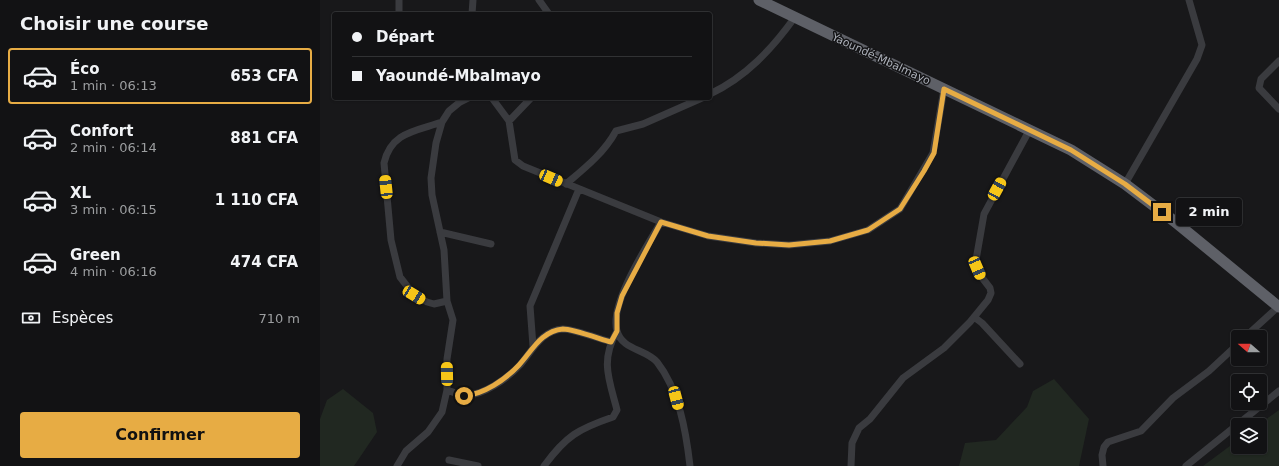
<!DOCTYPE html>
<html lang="fr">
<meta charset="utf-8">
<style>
body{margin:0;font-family:"DejaVu Sans",sans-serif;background:#1f2022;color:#f1f3f6;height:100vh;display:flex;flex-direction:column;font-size:15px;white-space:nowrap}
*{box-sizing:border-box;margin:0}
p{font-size:13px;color:#9c9ea0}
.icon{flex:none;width:22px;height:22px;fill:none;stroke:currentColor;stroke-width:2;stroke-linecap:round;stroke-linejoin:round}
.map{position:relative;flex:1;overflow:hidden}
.side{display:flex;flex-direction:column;background:#121214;width:320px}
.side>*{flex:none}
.banner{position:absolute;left:12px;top:12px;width:380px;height:88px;border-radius:4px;box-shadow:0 1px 3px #0004,0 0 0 1px #313234;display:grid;align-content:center;height:88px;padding:0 20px;background:#121214}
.needle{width:26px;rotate:290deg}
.controls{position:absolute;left:911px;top:330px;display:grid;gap:8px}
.controls a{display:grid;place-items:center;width:36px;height:36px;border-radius:4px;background:#121214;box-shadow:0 1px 3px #0004,0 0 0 1px #313234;font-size:20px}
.end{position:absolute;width:18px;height:18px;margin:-9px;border:5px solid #e7ac44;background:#111;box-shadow:0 0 0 2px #111}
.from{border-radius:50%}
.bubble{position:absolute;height:28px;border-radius:4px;background:#121214;box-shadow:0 1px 3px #0004,0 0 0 1px #313234;font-size:13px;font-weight:700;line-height:28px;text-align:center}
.car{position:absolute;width:12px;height:24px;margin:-12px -6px;border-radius:5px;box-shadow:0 0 3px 1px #0007;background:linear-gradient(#f5c518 24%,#345 0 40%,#f5c518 0 76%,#345 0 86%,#f5c518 0)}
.banner b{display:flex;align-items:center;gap:14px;height:38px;font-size:15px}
.banner b+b{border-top:1px solid #313234}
.banner i{width:10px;height:10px;background:#f1f3f6}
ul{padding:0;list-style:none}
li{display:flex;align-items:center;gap:12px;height:56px;margin:0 8px 6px;padding:0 12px;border:2px solid transparent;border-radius:4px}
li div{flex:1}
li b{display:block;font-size:15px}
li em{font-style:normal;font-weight:700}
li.selected{border-color:#e7ac44}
li>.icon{width:36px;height:36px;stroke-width:1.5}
h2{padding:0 20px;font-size:18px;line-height:48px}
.pay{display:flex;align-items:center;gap:10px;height:44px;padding:0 20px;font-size:15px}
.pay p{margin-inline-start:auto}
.primary-button{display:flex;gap:8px;margin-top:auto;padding:8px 20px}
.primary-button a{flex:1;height:46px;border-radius:4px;background:#e7ac44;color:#111;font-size:16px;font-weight:700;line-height:46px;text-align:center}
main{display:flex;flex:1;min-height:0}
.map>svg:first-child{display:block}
.green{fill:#212821}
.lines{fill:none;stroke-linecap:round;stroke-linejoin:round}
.minor{stroke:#3a3b3f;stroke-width:7}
.trunk{stroke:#5e6067;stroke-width:11}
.route{stroke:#e7ac44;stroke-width:5}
.labels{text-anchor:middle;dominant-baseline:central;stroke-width:3;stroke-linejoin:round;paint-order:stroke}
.street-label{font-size:11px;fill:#acb0b9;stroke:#131315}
</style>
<main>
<section class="side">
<h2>Choisir une course</h2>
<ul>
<li class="selected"><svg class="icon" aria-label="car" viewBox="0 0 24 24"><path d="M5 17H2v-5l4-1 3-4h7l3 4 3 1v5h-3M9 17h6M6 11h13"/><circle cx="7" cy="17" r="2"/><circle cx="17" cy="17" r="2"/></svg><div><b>Éco</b><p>1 min · 06:13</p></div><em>653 CFA</em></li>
<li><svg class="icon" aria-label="car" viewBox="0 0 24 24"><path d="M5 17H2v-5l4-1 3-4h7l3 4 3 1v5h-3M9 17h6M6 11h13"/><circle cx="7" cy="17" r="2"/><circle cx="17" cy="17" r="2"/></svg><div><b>Confort</b><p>2 min · 06:14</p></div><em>881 CFA</em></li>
<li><svg class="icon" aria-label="car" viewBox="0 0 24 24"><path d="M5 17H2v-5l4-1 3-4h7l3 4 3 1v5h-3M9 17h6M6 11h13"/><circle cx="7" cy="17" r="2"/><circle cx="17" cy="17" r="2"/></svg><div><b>XL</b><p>3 min · 06:15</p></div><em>1 110 CFA</em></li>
<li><svg class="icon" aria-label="car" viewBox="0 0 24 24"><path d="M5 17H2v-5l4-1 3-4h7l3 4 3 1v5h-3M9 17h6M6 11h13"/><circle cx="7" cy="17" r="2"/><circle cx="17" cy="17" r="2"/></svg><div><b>Green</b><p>4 min · 06:16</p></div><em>474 CFA</em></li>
</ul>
<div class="pay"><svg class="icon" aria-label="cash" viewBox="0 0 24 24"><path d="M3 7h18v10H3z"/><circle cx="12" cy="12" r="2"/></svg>Espèces<p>710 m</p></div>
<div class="primary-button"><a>Confirmer</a></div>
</section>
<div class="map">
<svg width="959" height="466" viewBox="0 0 959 466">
<rect width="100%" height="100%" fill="#18181a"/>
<path class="green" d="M734 379 769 419 759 466H639L645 443 676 440 707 407 713 391Z
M23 389 53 413 57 432 34 466H0V419L7 400Z
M959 410V466H883L918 440V447H940V425H938Z"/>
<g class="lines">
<path class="minor" d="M79 0V14
M219 0 229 14
M152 14 153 0
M959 61 941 79 939 88 959 109
M390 94C426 77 452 49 475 17
M172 98 189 121 195 160 203 166 341 222 388 236 436 243 469 245 510 241 548 230 580 209 613 153 624 89
M189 121 211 98
M122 122C96 131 71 132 64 163L71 240 80 277 94 295 107 302 114 304 127 301
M246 184C265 168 284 153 296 131L323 124 382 98
M805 184 877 59 882 45 869 0
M341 222C327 246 289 304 297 331 302 350 326 349 337 362 359 390 366 431 370 466
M120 232 171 244
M654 317 662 323 700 364
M925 337 958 307
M213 346 210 306 259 189
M127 390C133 392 139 395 145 395 163 396 188 378 200 365 212 351 222 330 243 329 253 329 280 339 291 342
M129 460 158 466
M77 466 86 451 108 432 122 412 127 390V359L133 320 127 301 124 250 112 195 111 178 116 143 122 122 129 111 140 102 148 98
M224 466C246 436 258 429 293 417L297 410C289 379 280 361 297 331
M531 466 532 443 539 428 550 419 583 378 624 348 650 322 668 300 671 293 670 288 660 275 656 260 664 214 710 129
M783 466 782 455 784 447 788 442 821 431 853 398 889 371 918 344
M866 466 959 391"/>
<path class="trunk" d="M439 0 751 150 805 184 854 221 959 307"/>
</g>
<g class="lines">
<path class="route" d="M144 396C164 394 185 380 199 365 212 351 221 331 243 329 253 329 280 339 291 342L297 331V313L302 296 341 222 388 236 436 243 469 245 510 241 548 230 580 209 604 171 614 153 624 89 751 150 805 184 842 212"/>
</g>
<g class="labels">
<g class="street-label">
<text transform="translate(561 59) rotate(25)">Yaoundé-Mbalmayo</text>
</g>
</g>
</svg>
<div class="controls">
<a><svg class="needle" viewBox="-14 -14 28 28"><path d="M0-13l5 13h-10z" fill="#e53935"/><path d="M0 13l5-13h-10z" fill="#9c9ea0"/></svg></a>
<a><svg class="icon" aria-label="locate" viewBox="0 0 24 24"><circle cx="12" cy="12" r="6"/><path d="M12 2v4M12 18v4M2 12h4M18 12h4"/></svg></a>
<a><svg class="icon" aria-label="layers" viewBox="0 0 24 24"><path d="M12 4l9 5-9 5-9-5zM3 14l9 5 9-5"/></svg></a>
</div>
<i class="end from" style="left:144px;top:396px"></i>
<i class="end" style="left:842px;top:212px"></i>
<div class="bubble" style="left:856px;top:198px;width:66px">2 min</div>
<i class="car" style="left:231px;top:178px;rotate:113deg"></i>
<i class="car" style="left:66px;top:187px;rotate:354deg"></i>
<i class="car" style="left:677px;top:189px;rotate:29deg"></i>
<i class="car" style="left:657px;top:268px;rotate:157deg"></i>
<i class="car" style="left:94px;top:295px;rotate:121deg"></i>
<i class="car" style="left:127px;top:374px;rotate:359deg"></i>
<i class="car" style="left:356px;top:398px;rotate:165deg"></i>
<div class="banner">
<b><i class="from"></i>Départ</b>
<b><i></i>Yaoundé-Mbalmayo</b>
</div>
</div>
</main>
